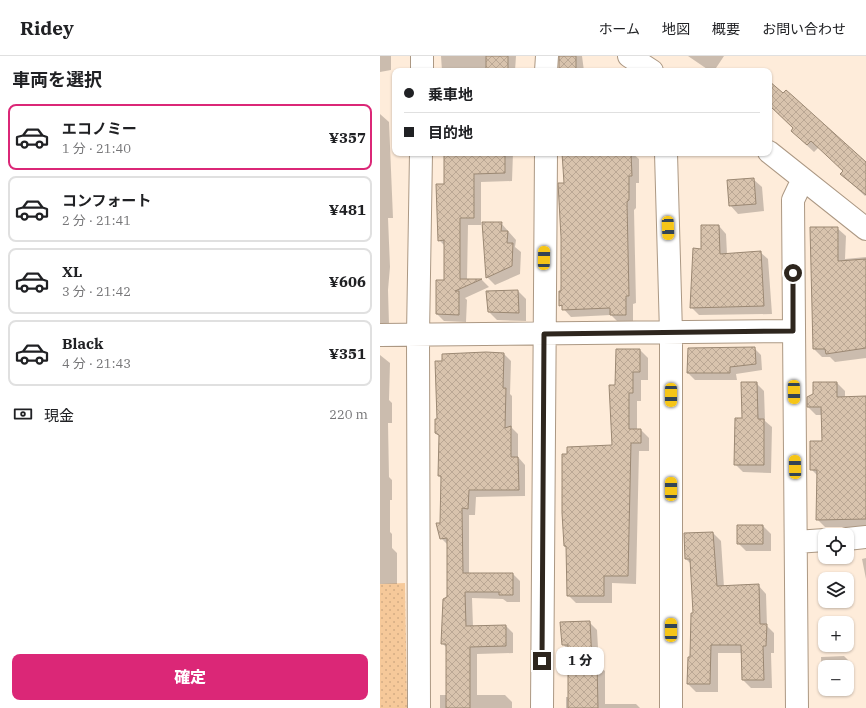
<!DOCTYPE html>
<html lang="ja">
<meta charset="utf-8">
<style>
body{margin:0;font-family:"IBM Plex Serif","Noto Sans JP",serif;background:#f6f6f6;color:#202124;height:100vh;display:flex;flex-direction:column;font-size:15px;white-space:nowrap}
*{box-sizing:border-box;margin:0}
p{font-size:13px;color:#757577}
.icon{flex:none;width:22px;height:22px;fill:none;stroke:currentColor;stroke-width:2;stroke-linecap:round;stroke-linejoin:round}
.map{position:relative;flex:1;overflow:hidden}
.drawer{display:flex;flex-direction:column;background:#fff;width:380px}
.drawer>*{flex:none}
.banner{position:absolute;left:12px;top:12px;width:380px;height:88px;border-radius:8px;box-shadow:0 1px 3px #0004;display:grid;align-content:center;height:88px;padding:0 12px;background:#fff}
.fabs{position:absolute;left:438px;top:472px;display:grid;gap:8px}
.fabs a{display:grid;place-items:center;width:36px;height:36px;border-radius:8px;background:#fff;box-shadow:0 1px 3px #0004;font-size:20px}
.end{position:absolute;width:18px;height:18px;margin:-9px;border:5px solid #2e261e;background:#fff;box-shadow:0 0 0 2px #fff}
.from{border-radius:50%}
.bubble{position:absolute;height:28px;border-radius:8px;background:#fff;box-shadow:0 1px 3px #0004;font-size:13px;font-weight:800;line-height:28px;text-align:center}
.car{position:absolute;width:12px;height:24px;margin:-12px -6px;border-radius:5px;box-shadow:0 0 3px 1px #0007;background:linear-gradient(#f5c518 24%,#345 0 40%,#f5c518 0 76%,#345 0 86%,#f5c518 0)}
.banner b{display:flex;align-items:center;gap:14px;height:38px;font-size:15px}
.banner b+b{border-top:1px solid #e0e0e0}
.banner i{width:10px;height:10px;background:#202124}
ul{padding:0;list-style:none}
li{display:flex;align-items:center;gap:12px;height:66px;margin:0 8px 6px;padding:0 4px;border:2px solid #e0e0e0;border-radius:8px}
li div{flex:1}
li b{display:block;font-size:15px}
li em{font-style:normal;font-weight:800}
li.selected{border-color:#db2777}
li>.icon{width:36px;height:36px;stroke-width:1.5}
h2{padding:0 12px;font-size:18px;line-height:48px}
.pay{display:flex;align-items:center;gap:10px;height:44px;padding:0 12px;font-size:15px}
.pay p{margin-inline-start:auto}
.action{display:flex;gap:8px;margin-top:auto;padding:8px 12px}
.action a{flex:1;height:46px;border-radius:8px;background:#db2777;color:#fff;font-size:16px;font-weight:800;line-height:46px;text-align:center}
header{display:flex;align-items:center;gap:24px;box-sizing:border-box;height:56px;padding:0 20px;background:#fff;border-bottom:1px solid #e0e0e0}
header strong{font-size:19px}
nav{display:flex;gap:22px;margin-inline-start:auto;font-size:14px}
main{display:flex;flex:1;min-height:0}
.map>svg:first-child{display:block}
.park{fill:url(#park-dots)}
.shadow{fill:#0003}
.building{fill:url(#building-cross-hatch);stroke:#9b8873}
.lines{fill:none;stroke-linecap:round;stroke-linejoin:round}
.minor-casing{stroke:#ac9883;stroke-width:24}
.minor{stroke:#fff;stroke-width:22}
.route{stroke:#2e261e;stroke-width:5}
</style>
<header>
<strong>Ridey</strong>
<nav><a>ホーム</a><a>地図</a><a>概要</a><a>お問い合わせ</a></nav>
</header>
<main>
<section class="drawer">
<h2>車両を選択</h2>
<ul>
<li class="selected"><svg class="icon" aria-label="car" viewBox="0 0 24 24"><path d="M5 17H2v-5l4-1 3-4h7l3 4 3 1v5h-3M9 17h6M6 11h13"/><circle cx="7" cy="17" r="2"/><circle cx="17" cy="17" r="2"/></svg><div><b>エコノミー</b><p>1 分 · 21:40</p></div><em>¥357</em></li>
<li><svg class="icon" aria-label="car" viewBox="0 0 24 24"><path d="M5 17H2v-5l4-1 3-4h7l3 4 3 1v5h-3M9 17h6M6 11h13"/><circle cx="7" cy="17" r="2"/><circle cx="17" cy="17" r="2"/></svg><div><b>コンフォート</b><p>2 分 · 21:41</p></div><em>¥481</em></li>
<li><svg class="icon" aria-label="car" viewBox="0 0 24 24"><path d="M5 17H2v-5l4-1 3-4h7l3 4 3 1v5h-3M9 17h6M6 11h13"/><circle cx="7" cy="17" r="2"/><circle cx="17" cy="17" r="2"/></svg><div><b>XL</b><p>3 分 · 21:42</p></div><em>¥606</em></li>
<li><svg class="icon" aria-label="car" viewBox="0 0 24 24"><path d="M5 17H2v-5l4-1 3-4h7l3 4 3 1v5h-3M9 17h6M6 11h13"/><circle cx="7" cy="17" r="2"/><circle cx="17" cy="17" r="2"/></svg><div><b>Black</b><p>4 分 · 21:43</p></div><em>¥351</em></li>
</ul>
<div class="pay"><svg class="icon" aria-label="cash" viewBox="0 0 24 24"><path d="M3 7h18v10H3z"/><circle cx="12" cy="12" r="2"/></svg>現金<p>220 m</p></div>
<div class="action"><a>確定</a></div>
</section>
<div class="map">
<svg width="486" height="652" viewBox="0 0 486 652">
<defs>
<pattern id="park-dots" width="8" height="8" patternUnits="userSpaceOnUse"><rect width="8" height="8" fill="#f6c99a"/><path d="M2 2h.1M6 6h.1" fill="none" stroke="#d3ac84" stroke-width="1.8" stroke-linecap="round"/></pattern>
<pattern id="building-cross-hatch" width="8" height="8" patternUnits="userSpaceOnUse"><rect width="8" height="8" fill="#d8c3ad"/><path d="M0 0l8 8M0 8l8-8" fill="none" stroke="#baa794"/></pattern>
</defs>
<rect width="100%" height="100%" fill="#feecda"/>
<path class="park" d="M25 527 27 652H0V528Z"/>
<path class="shadow" d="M0 0H11V14L0 16Z
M61 0H136L135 15H62Z
M180 0H202L204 15H180Z
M308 0H344L334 15H330Z
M389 27 486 107V139L485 140 461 118 464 115 439 91 434 96 419 82 415 72 392 52 389 56Z
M0 58 9 66 13 162H8L10 211 8 234 9 268H0Z
M65 97H133L132 125 101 126V169H88L87 224H102L109 231 85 242 87 244 86 266 64 265 57 258 65 225V190L59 184 65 129Z
M187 97H252L259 103V127H256V152L254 154 256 247 253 248V266L239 267 231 259 191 261 180 249Z
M373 123 382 131 384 155 358 158 350 149Z
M121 167 136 184 135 191 141 196 140 218 115 229 107 221Z
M339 170 346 178 347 198 380 196 388 203 392 258 319 259 311 251 322 194Z
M457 172 466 180 465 203 486 201V302L455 306 450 301H442L434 293Z
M138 235 146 243V265L117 264 109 256Z
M374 292 381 299 382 314 356 318 357 324H315L308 317Z
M260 294 268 302V324H261V345H257V374H261L269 382V395H259L256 528 232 527V547H196L188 539 187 492 184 490 233 390 236 330Z
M124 298 131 305 130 338 132 340V372L138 378V401L145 409V440L96 441 95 459H89V518H133L140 525V546H127L123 543 92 542 93 571 126 570 133 577V597L97 598V639H125L132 646V652H60V639H67V592L62 587 68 541V489L61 482 62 423 59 420 60 380 56 377 63 299Z
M0 299 10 307 9 344 12 347V367H8L9 421 12 424V444H10V476L12 478V492L17 497V528H0Z
M376 327 384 335 385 365 392 371 391 417 363 416 355 408 363 363Z
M457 327 465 335V341H486V471H445L437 463 438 420 431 413 443 386V359H436L428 351Z
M383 470 391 478V495H366L358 487Z
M333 477 341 485 344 531 378 529 386 538 387 570 394 577V597H391L392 632H371L363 624 362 597H338V636H316L308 628 314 558 312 509 306 503 305 478Z
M486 502V523L482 503Z
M209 566 217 574 219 610 225 615V648H256L260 652H186V641H189V595L183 588Z
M464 600 472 608 473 630 467 631V611H445V626L442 623 441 601Z"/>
<path class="building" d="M106 0H128V15H106Z
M179 0H196V15H179Z
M389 25 403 37 406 34 414 41 486 106V139L460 118 463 115 431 85 427 89 411 75 413 72 389 49Z
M64 97H125V117L94 118V162H80V223H102L75 235H79V259L56 258V224H64V184L58 185 56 128H64Z
M182 97H251L252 120H249V144L247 146 249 240H246V259H230V252L182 254V249L179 250V235H181V181L178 127H184Z
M374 122 376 148 349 150 347 124Z
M102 166H122L121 175H128L127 187H133L132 210 106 222Z
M321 169H339L340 198 381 195 384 250 310 252 313 192 321 193Z
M430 171H458V205L486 203V292L446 298 445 293H433Z
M138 234 139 257 108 256 106 235Z
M375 291 376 308 350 311V317H307L308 292Z
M236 293H260V316H253V337H249V373H261V387H251L248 520H224V540H187L186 490H184L182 457V398H187V391L232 389 229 329H235Z
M106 296 124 297 123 332H126L125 372 131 370V401H138L139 434H89L88 453 82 452 83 517H133V539H119V536H85L86 570 126 569V590L90 591V652H66V588H61L63 543 67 541V482L60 483 56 467H60L61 420H58L59 379 55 377V363H57L55 305H62V298Z
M361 326H377L378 363H384V409H354L355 362H362Z
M433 326H457V341L486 340V463L436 464 437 414H430V385H442L441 351H427V341L433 338Z
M357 469H383V488H357Z
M333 476 337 530 379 528 380 568H387L386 590H383L384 624H362L361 589H331L330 628H307L308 601H310L311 557H313L310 503H305L304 477Z
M210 565 212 606H217L218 652H188V589H182L180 566Z"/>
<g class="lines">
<defs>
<path id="minor" d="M249 0 272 15
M42 15V0
M166 15 167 0
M389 96 486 173
M286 97 291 277V652
M0 279 413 275
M467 483 486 481
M416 486 445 484
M39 652 38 279 41 97
M162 652 166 97
M417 652 413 144 423 123"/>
</defs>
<use href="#minor" class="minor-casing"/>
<use href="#minor" class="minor"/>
</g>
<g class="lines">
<path class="route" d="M162 605 164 278 413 275V217"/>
</g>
</svg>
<div class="fabs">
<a><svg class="icon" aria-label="locate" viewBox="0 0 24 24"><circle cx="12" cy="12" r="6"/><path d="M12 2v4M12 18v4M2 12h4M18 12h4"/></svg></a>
<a><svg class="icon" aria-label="layers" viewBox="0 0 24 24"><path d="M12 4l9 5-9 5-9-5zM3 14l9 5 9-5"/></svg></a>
<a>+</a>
<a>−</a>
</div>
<i class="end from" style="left:413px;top:217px"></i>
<i class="end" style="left:162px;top:605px"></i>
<div class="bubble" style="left:176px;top:591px;width:48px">1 分</div>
<i class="car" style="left:288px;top:172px;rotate:178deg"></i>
<i class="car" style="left:164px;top:202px;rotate:1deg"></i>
<i class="car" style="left:414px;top:336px;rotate:179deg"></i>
<i class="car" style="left:291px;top:339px;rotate:180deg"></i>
<i class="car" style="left:415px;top:411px;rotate:359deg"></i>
<i class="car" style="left:291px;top:433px;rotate:0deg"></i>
<i class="car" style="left:291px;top:574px;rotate:0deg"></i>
<div class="banner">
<b><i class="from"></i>乗車地</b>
<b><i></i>目的地</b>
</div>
</div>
</main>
